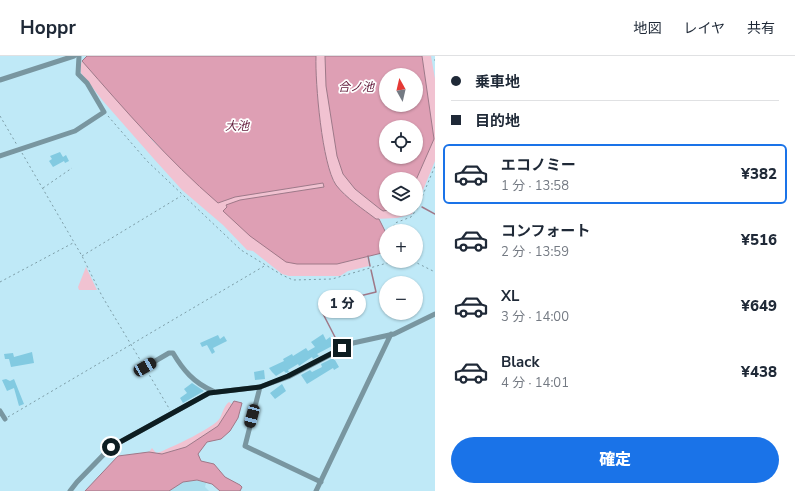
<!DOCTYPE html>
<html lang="ja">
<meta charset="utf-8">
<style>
body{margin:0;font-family:"Nunito Sans","Noto Sans JP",sans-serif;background:#f2f2f3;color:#1f2937;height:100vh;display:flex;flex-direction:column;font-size:15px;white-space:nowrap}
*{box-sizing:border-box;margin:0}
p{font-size:13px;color:#747a83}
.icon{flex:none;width:22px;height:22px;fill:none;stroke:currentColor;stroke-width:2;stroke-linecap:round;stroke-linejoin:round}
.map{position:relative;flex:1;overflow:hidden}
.panel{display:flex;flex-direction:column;background:#fff;width:360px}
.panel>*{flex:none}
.hud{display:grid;align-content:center;height:88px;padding:0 16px;background:#fff}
.needle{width:26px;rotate:352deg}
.controls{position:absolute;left:379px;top:12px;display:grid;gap:8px}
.controls a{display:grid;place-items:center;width:44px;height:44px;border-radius:50%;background:#fff;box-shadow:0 1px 3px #0004;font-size:20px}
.end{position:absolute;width:18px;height:18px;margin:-9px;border:5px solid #0d1d21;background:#fff;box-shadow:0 0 0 2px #fff}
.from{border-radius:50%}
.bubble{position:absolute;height:28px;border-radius:14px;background:#fff;box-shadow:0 1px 3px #0004;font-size:13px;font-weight:800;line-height:28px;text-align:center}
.car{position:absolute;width:12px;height:24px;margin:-12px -6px;border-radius:5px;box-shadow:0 0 3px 1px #0007;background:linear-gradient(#222 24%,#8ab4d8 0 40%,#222 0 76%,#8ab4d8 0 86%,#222 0)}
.hud b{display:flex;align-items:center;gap:14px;height:38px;font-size:15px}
.hud b+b{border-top:1px solid #e0e1e3}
.hud i{width:10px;height:10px;background:#1f2937}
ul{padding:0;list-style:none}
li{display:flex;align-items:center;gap:12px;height:60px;margin:0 8px 6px;padding:0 8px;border:2px solid transparent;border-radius:6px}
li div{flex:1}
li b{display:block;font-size:15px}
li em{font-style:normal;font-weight:800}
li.selected{border-color:#1a73e8}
li>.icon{width:36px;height:36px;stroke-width:1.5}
.button{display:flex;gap:8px;margin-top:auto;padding:8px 16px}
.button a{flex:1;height:46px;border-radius:24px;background:#1a73e8;color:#fff;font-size:16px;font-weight:800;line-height:46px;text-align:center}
header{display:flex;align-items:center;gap:24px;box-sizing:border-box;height:56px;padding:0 20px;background:#fff;border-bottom:1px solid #e0e1e3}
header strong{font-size:19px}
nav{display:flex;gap:22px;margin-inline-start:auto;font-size:14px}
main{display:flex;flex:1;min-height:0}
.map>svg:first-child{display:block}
.built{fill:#abdeee}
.green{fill:#f1c2d1}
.water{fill:#de9fb4;stroke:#9f7888;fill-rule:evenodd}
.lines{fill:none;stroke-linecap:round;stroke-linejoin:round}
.stream{stroke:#9f7888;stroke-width:1.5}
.building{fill:#82cae1}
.path{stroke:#7c9ca6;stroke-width:1;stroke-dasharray:2 3;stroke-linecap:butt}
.minor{stroke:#7996a0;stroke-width:5}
.route{stroke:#0d1d21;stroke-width:5}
.labels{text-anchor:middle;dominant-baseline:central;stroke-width:3.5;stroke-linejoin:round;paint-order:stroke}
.water-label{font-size:12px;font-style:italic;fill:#601838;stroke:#fff}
</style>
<header>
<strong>Hoppr</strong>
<nav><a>地図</a><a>レイヤ</a><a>共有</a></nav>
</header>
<main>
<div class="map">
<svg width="435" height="435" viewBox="0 0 435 435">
<rect width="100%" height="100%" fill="#bfe9f7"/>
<path class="built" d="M197 424 206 427 205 431 209 435H169L183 426Z"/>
<path class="green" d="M316 0H325L326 30 337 100 343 118 355 133 380 153 383 155 415 153 412 158 397 162 376 163C363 153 346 142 336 129 322 109 315 26 316 0Z
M422 0H431L435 23V105L419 144 416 143V124L434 83Z
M82 5 153 85 218 147 235 141 323 127 324 131 240 144 224 154 337 208 367 201 369 210 348 215 340 220H289L282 218 253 195 247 194 223 169 182 134 154 103 103 45 81 17 80 11Z
M86 211 97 234H79L78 231Z
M229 346 232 348 218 370 186 391 162 398 149 396 152 392 156 397 160 396C172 391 214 372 220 362 223 356 224 350 229 346Z"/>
<path class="water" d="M87 0H316C315 26 322 109 336 129 346 142 363 153 376 163H379L386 177V196L337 208H297L286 206 250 180 223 155 227 151 226 149 240 144 324 131 323 127 235 141 218 147C168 104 125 54 82 5Z
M325 0H422L434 83 416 124 386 123V153H395L383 155 380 153 355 133 343 118 337 100 326 30ZM386 19H416V49H386ZM386 71H416V101H386Z
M234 345 242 347 238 362 230 375 221 383 207 386 198 398 201 405 214 408 225 421 240 429 242 431 240 435H220L212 428 197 424 183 426 169 435H85L118 400 149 396 162 398 186 391 218 370Z"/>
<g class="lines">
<path class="stream" d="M416 148 417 149
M422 151 435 158
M368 200 370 210
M341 289 337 285 319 250 376 236 371 214"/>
</g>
<path class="building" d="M60 96 63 101 66 99 69 105 65 107 64 105 53 111 49 105 52 103 50 100Z
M323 278 326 284 330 281 334 289 317 298 319 300 313 303 312 301 299 310 298 308 288 314 289 316 286 317 284 315 276 320 272 316 269 312 284 305 283 303 292 298 293 300 306 292 308 295 315 291 311 286Z
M218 279 220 283 224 280 227 285 213 292 215 296 212 298 207 289 202 291 200 287Z
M32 296 34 307 11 311 9 303H5L4 298 13 297 14 301Z
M333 302 334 304H335L339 311 334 314 333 312 307 328 301 319 310 314 312 316 322 311 321 308Z
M264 314 265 323 255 324 254 316Z
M6 323 10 325 14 323 24 348 19 350 14 332 7 335 2 324Z
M192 327 204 335 183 347 180 342 187 337 184 333Z
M282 328 286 335 275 343 270 337Z"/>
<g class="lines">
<path class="path" d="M435 3V7
M0 60 17 89
M108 60 147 105 241 194 282 219 293 224 332 223 394 205
M22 97 82 200 102 240 142 307
M43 132 72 112
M395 175 393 172 395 167 411 161 417 153 435 110
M82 200 181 140
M413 205 435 216
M0 226 73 187
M147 315 170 354
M8 361 266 209"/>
<path class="minor" d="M0 24 74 0
M0 100 75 75 104 56 87 27 78 18 79 0
M145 311 169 297H173C183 314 194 327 213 335
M260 331 245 390 321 426
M0 355 5 363
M70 435 77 426 111 391 209 337 260 331 288 321 353 287 394 278 435 258
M316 435 391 278"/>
</g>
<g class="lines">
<path class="route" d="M111 391 209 337 260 331 288 320 342 292"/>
</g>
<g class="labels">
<g class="water-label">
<text x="356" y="31">合ノ池</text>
<text x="237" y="70">大池</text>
</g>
</g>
</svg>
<div class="controls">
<a><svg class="needle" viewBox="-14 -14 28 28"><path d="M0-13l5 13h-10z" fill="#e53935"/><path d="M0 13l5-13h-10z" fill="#747a83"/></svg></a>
<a><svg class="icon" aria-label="locate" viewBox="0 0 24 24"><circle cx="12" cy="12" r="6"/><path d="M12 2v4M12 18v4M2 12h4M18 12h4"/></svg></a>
<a><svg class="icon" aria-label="layers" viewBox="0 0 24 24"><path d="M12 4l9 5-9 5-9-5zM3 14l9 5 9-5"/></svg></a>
<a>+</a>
<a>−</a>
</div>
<i class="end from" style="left:111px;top:391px"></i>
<i class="end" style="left:342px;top:292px"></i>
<div class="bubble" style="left:318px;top:234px;width:48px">1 分</div>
<i class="car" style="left:145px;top:311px;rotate:60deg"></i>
<i class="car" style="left:252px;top:360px;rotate:195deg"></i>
</div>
<section class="panel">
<div class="hud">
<b><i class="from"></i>乗車地</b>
<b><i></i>目的地</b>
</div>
<ul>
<li class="selected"><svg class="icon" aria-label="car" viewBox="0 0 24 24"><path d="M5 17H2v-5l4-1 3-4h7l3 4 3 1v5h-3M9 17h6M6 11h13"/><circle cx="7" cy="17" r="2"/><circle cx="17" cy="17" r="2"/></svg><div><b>エコノミー</b><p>1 分 · 13:58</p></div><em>¥382</em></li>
<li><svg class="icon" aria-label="car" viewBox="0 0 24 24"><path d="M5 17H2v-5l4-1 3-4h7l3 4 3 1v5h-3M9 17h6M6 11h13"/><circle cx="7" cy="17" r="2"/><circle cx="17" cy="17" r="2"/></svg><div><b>コンフォート</b><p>2 分 · 13:59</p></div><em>¥516</em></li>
<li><svg class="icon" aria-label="car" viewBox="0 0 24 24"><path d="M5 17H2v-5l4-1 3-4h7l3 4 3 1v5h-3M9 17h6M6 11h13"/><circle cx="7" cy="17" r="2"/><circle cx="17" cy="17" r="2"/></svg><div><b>XL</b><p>3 分 · 14:00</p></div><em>¥649</em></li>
<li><svg class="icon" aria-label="car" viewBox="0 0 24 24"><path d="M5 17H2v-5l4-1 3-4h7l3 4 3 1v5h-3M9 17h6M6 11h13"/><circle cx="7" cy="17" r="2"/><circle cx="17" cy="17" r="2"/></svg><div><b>Black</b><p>4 分 · 14:01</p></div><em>¥438</em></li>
</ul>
<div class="button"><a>確定</a></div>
</section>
</main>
